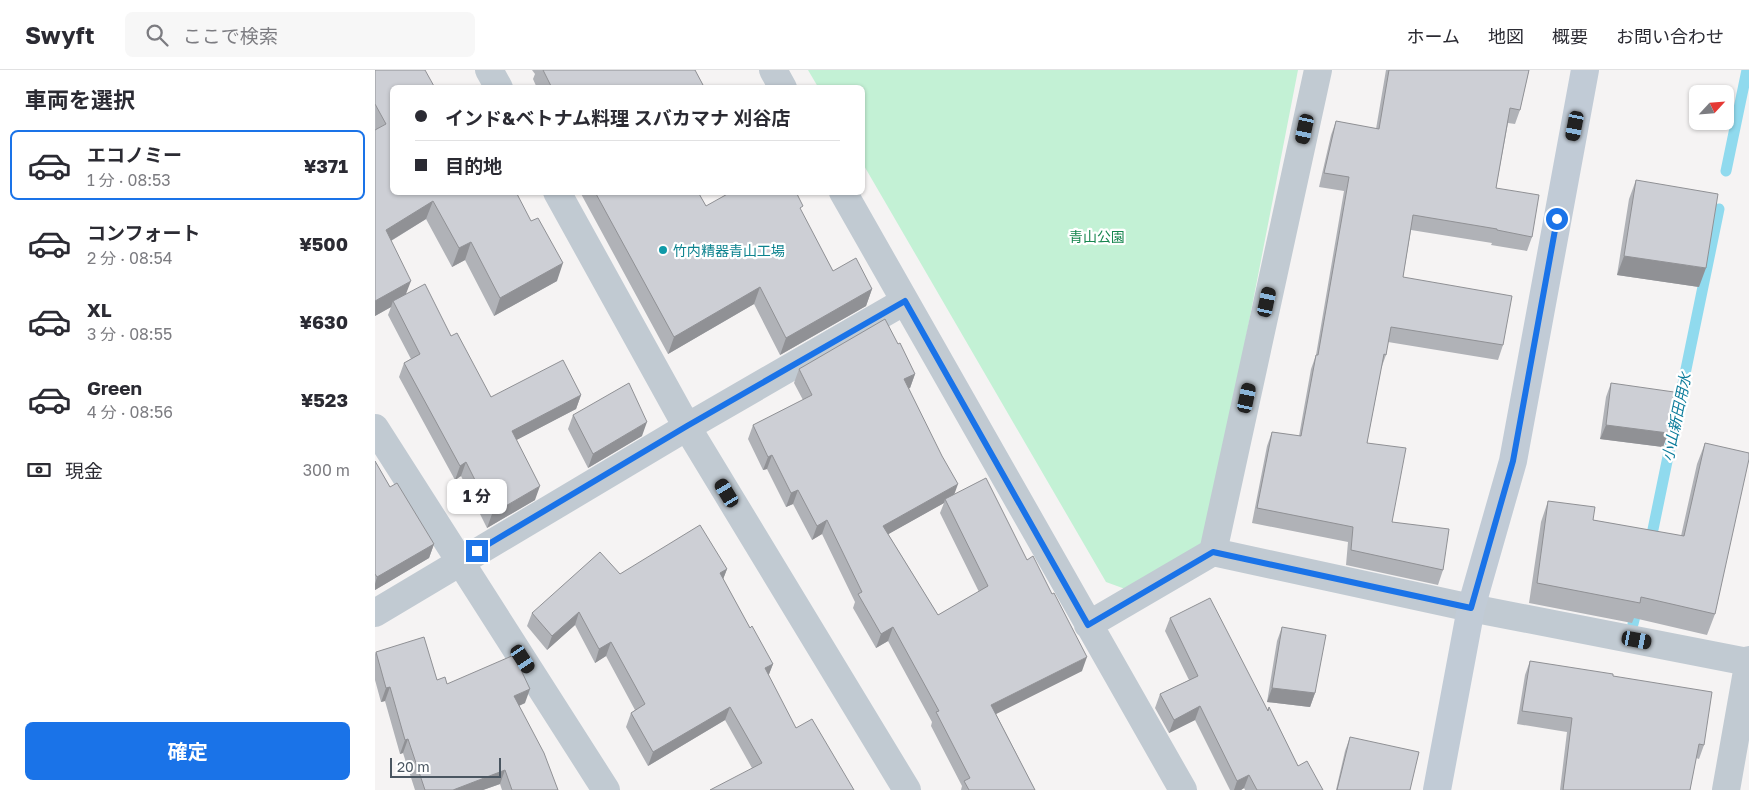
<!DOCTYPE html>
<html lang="ja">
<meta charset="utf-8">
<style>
body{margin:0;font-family:"Golos Text","Noto Sans JP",sans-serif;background:#f7f7f7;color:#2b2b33;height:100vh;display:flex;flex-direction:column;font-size:19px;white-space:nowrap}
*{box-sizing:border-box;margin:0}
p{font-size:16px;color:#7c7c81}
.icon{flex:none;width:28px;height:28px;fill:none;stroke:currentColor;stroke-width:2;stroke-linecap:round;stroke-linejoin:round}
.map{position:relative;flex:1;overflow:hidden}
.drawer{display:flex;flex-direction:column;background:#fff;width:375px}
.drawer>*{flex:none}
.banner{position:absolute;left:15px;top:15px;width:475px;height:110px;border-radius:8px;box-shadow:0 1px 4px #0004;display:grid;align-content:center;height:110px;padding:0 25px;background:#fff}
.needle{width:32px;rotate:64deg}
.controls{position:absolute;left:1314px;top:15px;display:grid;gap:10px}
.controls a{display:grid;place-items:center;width:45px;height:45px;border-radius:8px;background:#fff;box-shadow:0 1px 4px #0004;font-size:25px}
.scale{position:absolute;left:15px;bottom:12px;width:111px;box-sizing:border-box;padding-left:5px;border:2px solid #4a5661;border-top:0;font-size:14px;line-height:18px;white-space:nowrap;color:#4a5661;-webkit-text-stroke:4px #fff;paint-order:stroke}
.end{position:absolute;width:22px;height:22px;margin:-11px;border:6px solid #1a73e8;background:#fff;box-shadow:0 0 0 2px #fff}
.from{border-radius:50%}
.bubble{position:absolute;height:35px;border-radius:8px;background:#fff;box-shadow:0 1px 4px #0004;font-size:16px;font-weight:700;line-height:35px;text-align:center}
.car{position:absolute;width:15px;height:30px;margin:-15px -8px;border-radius:6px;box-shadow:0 0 4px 1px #0007;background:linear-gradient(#222 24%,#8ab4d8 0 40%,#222 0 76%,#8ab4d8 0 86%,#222 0)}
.banner b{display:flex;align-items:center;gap:18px;height:48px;font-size:19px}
.banner b+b{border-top:1px solid #e1e1e2}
.banner i{width:12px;height:12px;background:#2b2b33}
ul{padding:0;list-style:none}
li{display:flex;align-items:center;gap:15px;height:70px;margin:0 10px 8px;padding:0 15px;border:2px solid transparent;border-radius:8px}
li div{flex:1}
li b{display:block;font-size:19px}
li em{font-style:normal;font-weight:700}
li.selected{border-color:#1a73e8}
li>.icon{width:45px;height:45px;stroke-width:1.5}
h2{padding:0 25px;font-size:22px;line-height:60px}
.pay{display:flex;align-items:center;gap:12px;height:55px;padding:0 25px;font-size:19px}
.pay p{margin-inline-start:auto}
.button{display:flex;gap:10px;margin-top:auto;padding:10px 25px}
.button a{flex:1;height:58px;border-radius:8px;background:#1a73e8;color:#fff;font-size:20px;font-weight:700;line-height:58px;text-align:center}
header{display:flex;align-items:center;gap:30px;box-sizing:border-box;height:70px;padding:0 25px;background:#fff;border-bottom:1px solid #e1e1e2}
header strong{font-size:24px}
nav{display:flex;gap:28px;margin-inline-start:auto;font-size:18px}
.search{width:350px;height:45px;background:#f7f7f7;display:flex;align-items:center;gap:12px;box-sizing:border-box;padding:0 18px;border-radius:8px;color:#7c7c81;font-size:19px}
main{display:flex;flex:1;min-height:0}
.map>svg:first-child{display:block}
.green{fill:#c3f1d5}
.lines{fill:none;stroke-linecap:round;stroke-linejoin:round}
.stream{stroke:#90daee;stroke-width:11}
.street{stroke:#c1cad2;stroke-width:28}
.secondary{stroke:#c1cbd6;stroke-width:28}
.wall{fill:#b0b2b7;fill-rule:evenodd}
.shaded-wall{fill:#909195}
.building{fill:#cdcfd5;stroke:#909195}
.route{stroke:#1a73e8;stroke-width:6}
.culture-dot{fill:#0f9aa8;stroke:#fff;stroke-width:2}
.labels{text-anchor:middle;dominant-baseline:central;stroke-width:4.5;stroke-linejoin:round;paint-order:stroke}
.park-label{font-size:14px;fill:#17864f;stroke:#fff}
.culture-label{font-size:14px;fill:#0d838f;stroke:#fff;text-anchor:start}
.water-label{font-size:15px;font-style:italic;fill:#0c7c9b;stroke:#fff}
</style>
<header>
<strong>Swyft</strong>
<div class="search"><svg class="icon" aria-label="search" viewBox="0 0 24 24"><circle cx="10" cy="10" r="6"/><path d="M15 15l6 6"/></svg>ここで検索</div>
<nav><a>ホーム</a><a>地図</a><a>概要</a><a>お問い合わせ</a></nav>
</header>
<main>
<section class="drawer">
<h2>車両を選択</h2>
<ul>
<li class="selected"><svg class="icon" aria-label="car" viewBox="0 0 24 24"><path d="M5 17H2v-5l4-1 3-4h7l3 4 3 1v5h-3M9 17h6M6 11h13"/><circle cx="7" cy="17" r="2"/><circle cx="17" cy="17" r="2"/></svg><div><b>エコノミー</b><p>1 分 · 08:53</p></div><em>¥371</em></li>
<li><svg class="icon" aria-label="car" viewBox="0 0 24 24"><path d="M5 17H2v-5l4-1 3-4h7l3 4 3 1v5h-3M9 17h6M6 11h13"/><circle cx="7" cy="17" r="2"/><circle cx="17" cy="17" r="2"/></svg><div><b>コンフォート</b><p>2 分 · 08:54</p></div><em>¥500</em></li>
<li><svg class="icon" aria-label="car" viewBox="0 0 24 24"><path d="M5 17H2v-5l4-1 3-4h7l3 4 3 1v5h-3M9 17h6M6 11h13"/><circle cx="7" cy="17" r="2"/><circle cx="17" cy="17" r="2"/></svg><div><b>XL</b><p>3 分 · 08:55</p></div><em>¥630</em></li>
<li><svg class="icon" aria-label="car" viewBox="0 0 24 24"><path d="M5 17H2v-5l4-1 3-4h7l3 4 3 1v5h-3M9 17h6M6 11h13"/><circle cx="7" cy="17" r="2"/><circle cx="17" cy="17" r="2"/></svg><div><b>Green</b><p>4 分 · 08:56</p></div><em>¥523</em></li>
</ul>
<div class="pay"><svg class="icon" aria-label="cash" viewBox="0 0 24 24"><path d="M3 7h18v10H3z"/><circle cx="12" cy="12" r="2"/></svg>現金<p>300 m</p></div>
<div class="button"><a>確定</a></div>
</section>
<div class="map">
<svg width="1374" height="720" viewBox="0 0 1374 720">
<rect width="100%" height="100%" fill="#f5f3f3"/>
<path class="green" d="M433 0H923L830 478 753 520 731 512 488 94V18L443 17Z"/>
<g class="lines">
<path class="stream" d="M1351 101 1372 0
M1275 474 1344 139
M1258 554 1263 534"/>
<path class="street" d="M114 0 124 18
M398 0 408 18
M943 0 838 482 1096 538 1373 592
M182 122 312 357 532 720
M468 122 808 720
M0 358 231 720
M0 543 312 357 530 231
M713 555 838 482
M1351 720 1374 590"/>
<path class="secondary" d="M1062 720 1096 538 1138 391 1210 0"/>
</g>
<path class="wall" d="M0 0H50L18 122H141L182 211 119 246 90 190 77 197 51 149 16 171 31 224 76 266 116 327 206 325 201 339 141 370 160 430 112 458 86 406 80 410 24 307 29 293 36 289 13 245 16 237 0 246Z
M157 0H320L328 15 327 18H162L158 9 160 4Z
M1011 0H1154L1145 40 1140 54 1133 53 1121 118 1157 167 1152 181 1116 175 1117 173 1036 160 1028 207 1128 275 1123 290 1013 272 1011 285 1006 299 992 373 1017 452 1068 500 1063 515 971 495 973 472 877 453 892 376 897 362 924 366 936 299 941 285 969 121 944 117 956 65 961 51 1001 59Z
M1261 110 1324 217 1242 205 1254 129Z
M205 122H323L331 136 426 141 458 201 497 219 491 236 405 285 379 234 293 284Z
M424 299 540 304 535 318H533L579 424 707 601 621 644 660 720H586L587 716 556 656 557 652 513 571 501 578 478 538 480 532 447 464 437 470 418 434 411 437 392 399 388 400 373 369 378 355 428 330 419 313ZM569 433 565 443 604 522 563 545 513 464Z
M1236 313 1293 363 1288 377 1225 369 1231 327Z
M198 345 267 366 213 398 193 359Z
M1330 373 1340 544 1332 565 1259 548 1257 553 1154 533 1166 452 1173 431 1218 450 1306 466 1322 394Z
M0 391 15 417 59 474 54 488 0 520Z
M352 499 348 509 375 558 398 594 393 606 421 658 479 720 377 698 350 650 273 696 251 657 256 643 260 640 231 586 220 593 200 555 172 580 152 556 157 543 245 504Z
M795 548 893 640 894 637 923 696 948 720H870L869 718 866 720H855L820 650 794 663 780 638 785 624 814 610 790 561Z
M907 557 940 623 935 637 892 632 902 571Z
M1 582 62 610 72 614 150 633 144 636 183 720H127L125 714 108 720H40L28 683 25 684 10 631 6 632 0 610V584Z
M1155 591 1238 606 1329 675 1324 689 1321 688 1315 720H1185L1192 662 1142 654 1150 605Z
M975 667 1035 720H961L970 681Z"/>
<path class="shaded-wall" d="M58 131 51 149 4 178 11 160Z
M96 172 90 190 77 197 84 178Z
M1249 186 1331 198 1324 217 1242 205Z
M188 193 182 211 119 246 125 228Z
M36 211 29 229 18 231 16 237 0 246V231Z
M385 217 379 234 293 284 299 267Z
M497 219 491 236 405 285 411 268Z
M540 304 535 318 523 323 529 309Z
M206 325 201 339 132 375 137 361Z
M272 352 267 366 213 398 218 384Z
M1231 355 1293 363 1288 377 1225 369Z
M397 385 392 399 388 400 393 387Z
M91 392 86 406 80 410 85 396Z
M583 414 578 428 570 429 569 433 503 470 508 456Z
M165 416 160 430 112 458 117 444Z
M423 420 418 434 411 437 416 423Z
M452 450 447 464 437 470 442 456Z
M59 474 54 488 0 520V514L2 507Z
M352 499 347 512 345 503Z
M204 542 200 555 172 580 177 566Z
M518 557 513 571 501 578 506 564Z
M236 572 231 586 220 593 224 579Z
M712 587 707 601 611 649 616 635Z
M398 594 393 607 390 598Z
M15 617 10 631 6 632 11 618Z
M897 618 940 623 935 637 892 632Z
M155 619 150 633 134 640 139 626Z
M825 636 820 650 794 663 799 650Z
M355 637 350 650 273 696 278 682Z
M33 669 28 683 25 684 30 670Z
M130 700 125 714 108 720H78Z
M874 705 869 718 866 720H859L862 711Z"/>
<path class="building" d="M0 0H50L60 18H18V122H141L156 151 163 148 188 193 125 228 96 172 84 178 58 131 11 160 36 211 0 231V60L11 54 0 34Z
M168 0H320L328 15 324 18H177Z
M1014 0H1154L1145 40 1135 38 1121 118 1164 125 1157 167 1122 160V159L1038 145 1028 207 1137 226 1128 275 1016 257 1011 285 1009 284 992 373 1031 378 1017 452 1074 459 1068 500 976 480 978 457 882 438 897 362 926 366 941 285H943L974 107 949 103 961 51 1004 59Z
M1261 110 1343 124 1331 198 1249 186Z
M220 122H323L331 136 356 122H421L428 136 425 138 458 201 481 188 497 219 411 268 385 217 299 267Z
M50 214 76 266 82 263 116 327 188 290 206 325 137 361 165 416 117 444 91 392 85 396 29 293 45 284 18 231Z
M510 249 523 274 525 273 540 304 529 309 567 386 583 414 508 456 563 545 613 516 570 429 611 408 652 490 658 486 677 524 679 523 712 587 616 635 660 720H594L589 711 595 708 561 642 564 641 518 557 506 564 483 524 487 522 452 450 442 456 423 420 416 423 397 385 393 387 378 355 437 325 424 299Z
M254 313 272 352 218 384 198 345Z
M1236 313 1299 322 1293 363 1231 355Z
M1330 373 1374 383V389L1340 544 1266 527 1265 533 1162 513 1173 431 1220 437 1218 450 1309 466Z
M0 391 15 417 22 413 59 474 2 507 0 504Z
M325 455 352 499 345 503 375 558 377 556 398 594 390 598 421 658 437 649 479 720H335L387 693 355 637 278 682 256 643 270 634 236 572 224 579 204 542 177 566 157 543 225 482 245 504Z
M835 528 893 641 894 637 923 696 932 691 948 720H882L874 705 862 711 825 636 799 650 785 624 823 606 795 548Z
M907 557 951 565 940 623 897 618Z
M49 567 62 610 70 607 72 614 139 585 155 619 139 626 169 683 183 720H137L130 700 78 720H50L33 669 30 670 15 617 11 618 1 582Z
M1155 591 1238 604V606L1337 622 1329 675 1324 674 1315 720H1188L1197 648 1147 641Z
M975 667 1044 682 1035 720H962Z"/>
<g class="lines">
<path class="route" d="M102 481 312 356 530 231 713 555 838 482 1096 538 1138 391 1182 149"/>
</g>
<circle class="culture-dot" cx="288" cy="180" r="5"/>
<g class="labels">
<g class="park-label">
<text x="722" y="166">青山公園</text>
</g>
<g class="culture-label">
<text x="298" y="180">竹内精器青山工場</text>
</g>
<g class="water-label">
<text transform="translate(1301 347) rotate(-78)">小山新田用水</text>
</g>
</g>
</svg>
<div class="controls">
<a><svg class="needle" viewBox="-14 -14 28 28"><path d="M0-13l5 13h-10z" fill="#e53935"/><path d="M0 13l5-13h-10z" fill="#7c7c81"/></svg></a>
</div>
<div class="scale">20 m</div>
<i class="end from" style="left:1182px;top:149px"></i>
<i class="end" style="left:102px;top:481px"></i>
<div class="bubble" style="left:72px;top:409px;width:60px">1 分</div>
<i class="car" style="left:1200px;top:56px;rotate:191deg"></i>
<i class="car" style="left:930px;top:59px;rotate:192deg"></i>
<i class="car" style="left:892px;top:232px;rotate:12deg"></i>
<i class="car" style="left:872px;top:328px;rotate:12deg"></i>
<i class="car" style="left:352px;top:423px;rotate:329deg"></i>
<i class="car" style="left:1262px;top:570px;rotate:101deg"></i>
<i class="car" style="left:148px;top:589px;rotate:147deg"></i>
<div class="banner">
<b><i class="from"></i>インド&amp;ベトナム料理 スバカマナ 刈谷店</b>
<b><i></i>目的地</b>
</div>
</div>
</main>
